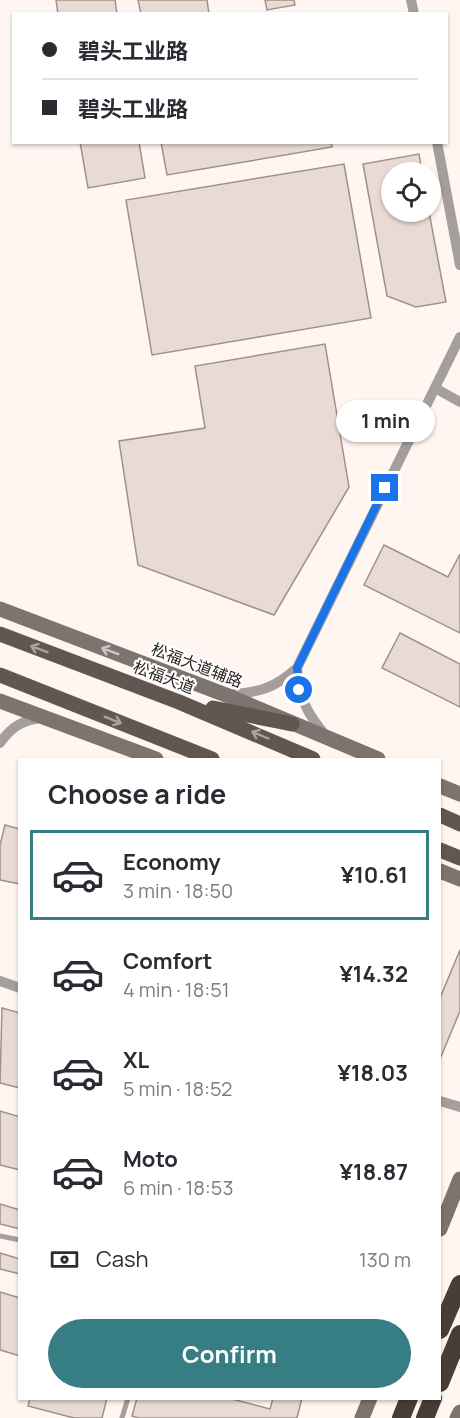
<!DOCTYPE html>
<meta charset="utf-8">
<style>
body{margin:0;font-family:Manrope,"Noto Sans SC",sans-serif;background:#f2f2f3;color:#2b2b33;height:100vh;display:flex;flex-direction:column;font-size:22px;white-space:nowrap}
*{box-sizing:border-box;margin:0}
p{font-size:20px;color:#7c7c81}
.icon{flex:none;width:33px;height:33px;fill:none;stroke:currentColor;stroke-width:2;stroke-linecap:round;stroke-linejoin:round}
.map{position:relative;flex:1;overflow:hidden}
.details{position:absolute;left:18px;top:758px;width:423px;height:642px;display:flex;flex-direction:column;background:#fff;border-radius:0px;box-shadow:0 2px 4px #0004}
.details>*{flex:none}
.banner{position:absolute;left:12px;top:12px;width:436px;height:132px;border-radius:0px;box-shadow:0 2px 4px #0004;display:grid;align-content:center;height:132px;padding:0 30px;background:#fff}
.tools{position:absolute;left:381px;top:162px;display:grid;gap:12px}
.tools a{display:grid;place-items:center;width:60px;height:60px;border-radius:50%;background:#fff;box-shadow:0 2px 4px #0004;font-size:30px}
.end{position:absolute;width:27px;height:27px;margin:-14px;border:8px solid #1a73e8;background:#fff;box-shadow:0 0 0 3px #fff}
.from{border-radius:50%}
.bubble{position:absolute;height:42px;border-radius:21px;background:#fff;box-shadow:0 2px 4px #0004;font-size:20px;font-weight:700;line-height:42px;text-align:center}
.banner b{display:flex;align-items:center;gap:21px;height:57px;font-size:22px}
.banner b+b{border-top:2px solid #e1e1e2}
.banner i{width:15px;height:15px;background:#2b2b33}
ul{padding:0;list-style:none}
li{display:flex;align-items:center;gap:18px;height:90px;margin:0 12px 9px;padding:0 18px;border:3px solid transparent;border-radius:0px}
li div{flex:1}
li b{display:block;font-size:22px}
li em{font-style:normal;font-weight:700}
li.current{border-color:#367e84}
li>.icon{width:54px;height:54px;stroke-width:1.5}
h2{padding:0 30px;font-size:27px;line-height:72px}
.pay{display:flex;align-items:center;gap:15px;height:66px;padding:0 30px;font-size:22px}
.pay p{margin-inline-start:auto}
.action{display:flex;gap:12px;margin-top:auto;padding:12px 30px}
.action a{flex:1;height:69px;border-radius:36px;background:#367e84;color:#fff;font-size:24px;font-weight:700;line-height:69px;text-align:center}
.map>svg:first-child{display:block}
.building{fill:#e9dbd3;stroke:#9f918a;stroke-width:1.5}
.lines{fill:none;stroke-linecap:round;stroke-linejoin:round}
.service{stroke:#a59f9b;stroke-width:5}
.minor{stroke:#a59f9b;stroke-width:10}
.secondary{stroke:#7d746f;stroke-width:15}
.primary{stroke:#615751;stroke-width:15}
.motorway{stroke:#493e37;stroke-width:18}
.oneway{stroke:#a8a39f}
.oneway2{stroke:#cbc7c5}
.route{stroke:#1a73e8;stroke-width:8}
.labels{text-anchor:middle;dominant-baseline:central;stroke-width:4.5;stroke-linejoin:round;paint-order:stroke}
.street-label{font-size:16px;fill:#2a2522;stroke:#fff}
</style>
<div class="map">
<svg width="460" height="1418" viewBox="0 0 460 1418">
<rect width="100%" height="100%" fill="#fff6f1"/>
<path class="building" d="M56 0H115L117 14H58Z
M138 0H207L209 14H141Z
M265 0H294L295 5 267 10Z
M80 142H139L145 178 88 188Z
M161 142H331L332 147 167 175Z
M419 154 422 172H392V212H429L446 302 416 307 387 296 363 164Z
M344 164 371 318 152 355 126 200Z
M325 344 349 487 274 615 138 565 119 441 205 428 195 366Z
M384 545 448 577 460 554V633L364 585Z
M400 633 460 664V707L382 668Z
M5 825 20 829V884L0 880V845Z
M460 950V1011L440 1059V998Z
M2 1008 20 1013V1088L0 1083Z
M0 1111 20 1117V1170L0 1165Z
M0 1204 20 1210V1229L0 1224Z
M0 1253 20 1259V1274L0 1269Z
M0 1292 20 1298V1356L0 1350Z
M30 1398H107L102 1418H74L28 1406Z
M137 1398H228L270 1409 273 1398H302L297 1418H139L132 1416Z"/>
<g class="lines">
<path class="service" d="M0 1236 20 1240
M122 1418 128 1398"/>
<path class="minor" d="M411 0 414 14
M437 142 460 265
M435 388 460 402
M297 668 460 337
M228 695C259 692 274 689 297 668 300 700 306 712 326 736
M0 743C11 727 23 720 41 718
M0 981 20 988
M440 1101 460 1107"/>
<path class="secondary" d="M0 609 226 695 378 759
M0 701 156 759
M440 786 460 794
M440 871 460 879
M440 1229 460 1179
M362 1418 370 1398
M457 1418 460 1412"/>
<path class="primary" d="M0 634 179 702 313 759
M0 675 212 759
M213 708 292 724
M440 815 460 824
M440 850 460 858"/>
<path class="motorway" d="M440 1330 460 1284
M440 1383 460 1334
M401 1418 409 1398
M425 1418 433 1398"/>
</g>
<defs><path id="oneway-shaft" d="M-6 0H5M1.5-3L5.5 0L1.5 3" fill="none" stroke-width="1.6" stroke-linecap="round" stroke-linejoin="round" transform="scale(1.5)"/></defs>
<g class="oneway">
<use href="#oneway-shaft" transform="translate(39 649) rotate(-159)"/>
<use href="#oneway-shaft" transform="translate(113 720) rotate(22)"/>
<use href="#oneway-shaft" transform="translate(260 735) rotate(-157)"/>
</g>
<use class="oneway2" href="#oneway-shaft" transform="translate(110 651) rotate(-159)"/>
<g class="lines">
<path class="route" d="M299 690 297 668 385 488"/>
</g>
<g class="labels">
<g class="street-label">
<text transform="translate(197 665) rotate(21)">松福大道辅路</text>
<text transform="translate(164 677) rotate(21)">松福大道</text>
</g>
</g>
</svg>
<div class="tools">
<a><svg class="icon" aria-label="locate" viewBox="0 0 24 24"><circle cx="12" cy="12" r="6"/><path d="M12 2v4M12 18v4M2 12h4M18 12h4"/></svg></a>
</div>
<i class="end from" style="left:299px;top:690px"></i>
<i class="end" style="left:385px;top:488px"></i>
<div class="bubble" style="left:336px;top:400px;width:99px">1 min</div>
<div class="banner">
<b><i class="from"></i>碧头工业路</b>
<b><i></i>碧头工业路</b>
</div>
<section class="details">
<h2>Choose a ride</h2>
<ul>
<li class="current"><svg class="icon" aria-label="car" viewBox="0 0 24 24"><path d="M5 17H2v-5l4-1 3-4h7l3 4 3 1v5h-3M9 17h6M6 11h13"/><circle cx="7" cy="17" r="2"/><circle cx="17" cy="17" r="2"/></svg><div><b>Economy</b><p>3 min · 18:50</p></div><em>¥10.61</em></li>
<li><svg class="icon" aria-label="car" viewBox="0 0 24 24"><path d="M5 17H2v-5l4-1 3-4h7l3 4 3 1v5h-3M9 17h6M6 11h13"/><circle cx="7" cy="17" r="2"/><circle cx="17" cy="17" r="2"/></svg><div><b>Comfort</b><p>4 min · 18:51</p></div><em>¥14.32</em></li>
<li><svg class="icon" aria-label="car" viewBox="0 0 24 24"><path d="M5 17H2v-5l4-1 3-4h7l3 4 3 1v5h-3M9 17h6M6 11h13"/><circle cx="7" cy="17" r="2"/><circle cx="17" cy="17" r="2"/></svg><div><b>XL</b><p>5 min · 18:52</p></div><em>¥18.03</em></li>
<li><svg class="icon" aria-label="car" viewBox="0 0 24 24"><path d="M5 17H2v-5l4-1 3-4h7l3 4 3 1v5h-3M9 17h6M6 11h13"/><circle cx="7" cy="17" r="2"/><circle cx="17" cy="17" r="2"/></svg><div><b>Moto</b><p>6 min · 18:53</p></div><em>¥18.87</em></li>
</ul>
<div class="pay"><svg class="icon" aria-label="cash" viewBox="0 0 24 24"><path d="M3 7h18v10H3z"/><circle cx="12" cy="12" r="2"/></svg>Cash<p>130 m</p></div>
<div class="action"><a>Confirm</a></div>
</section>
</div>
